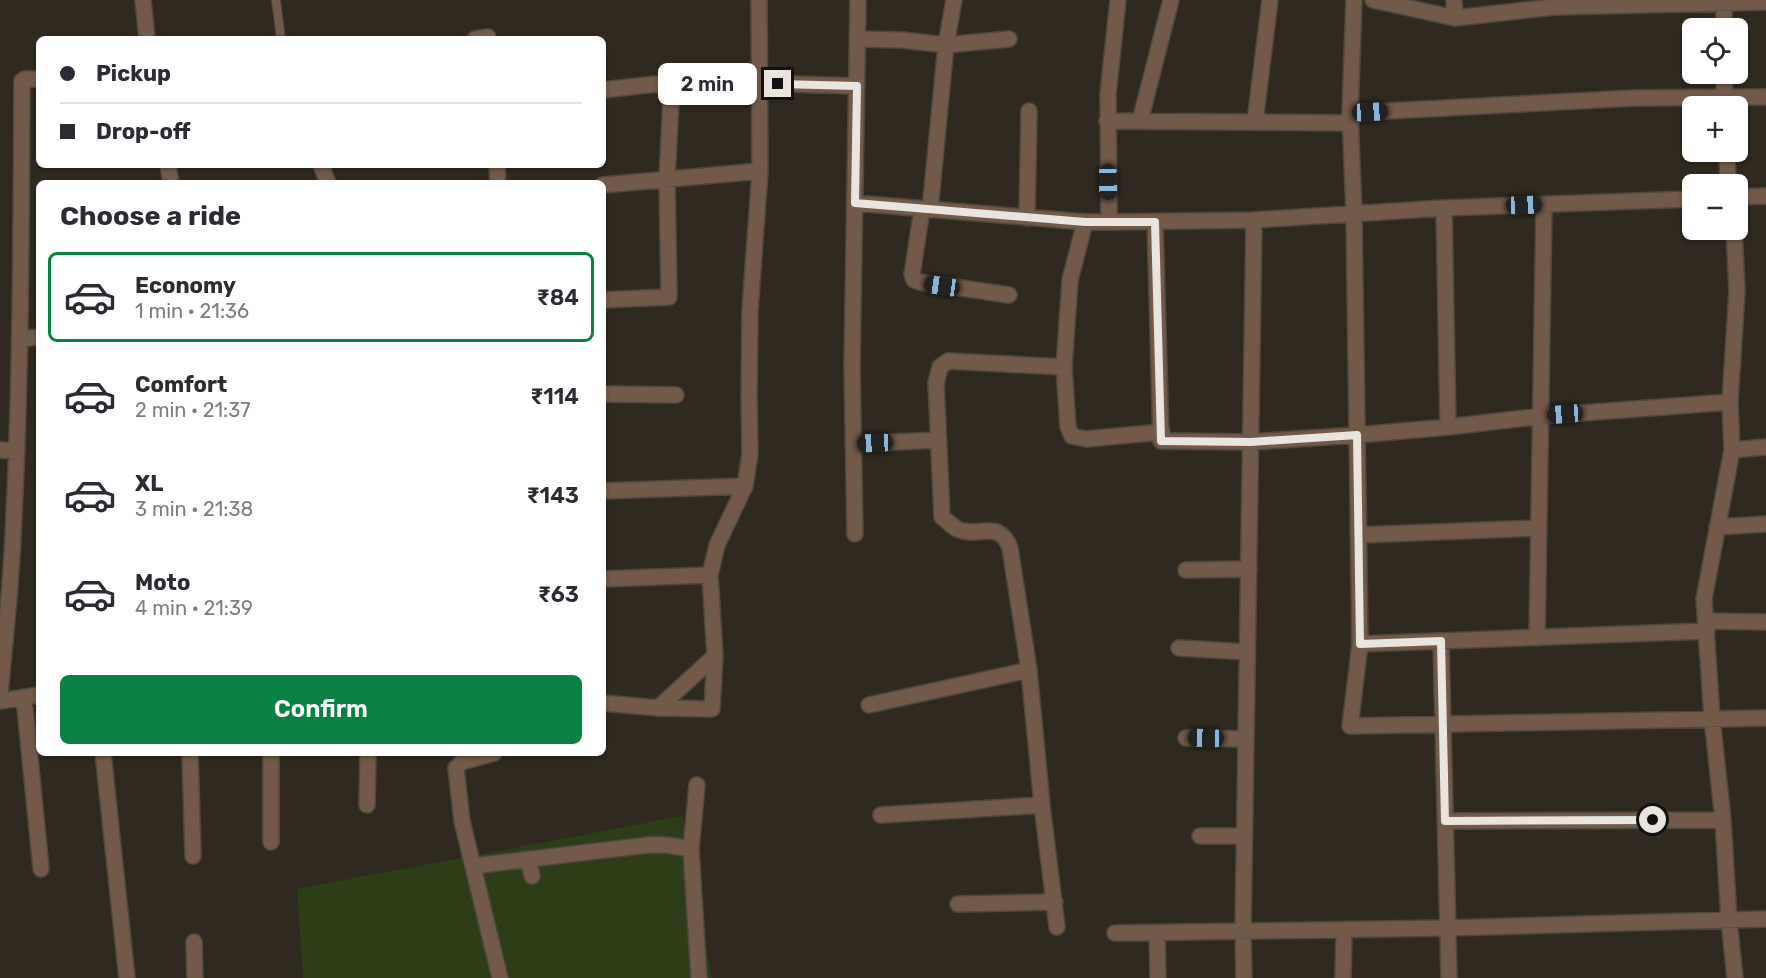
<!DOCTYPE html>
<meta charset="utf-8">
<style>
body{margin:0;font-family:Rubik,sans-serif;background:#f2f2f3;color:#2b2b33;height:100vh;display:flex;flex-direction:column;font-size:22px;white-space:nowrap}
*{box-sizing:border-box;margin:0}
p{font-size:20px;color:#7c7c81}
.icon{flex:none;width:33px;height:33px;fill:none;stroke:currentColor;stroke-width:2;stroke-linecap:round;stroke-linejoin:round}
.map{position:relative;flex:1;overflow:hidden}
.sheet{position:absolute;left:36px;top:180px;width:570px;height:576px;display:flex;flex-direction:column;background:#fff;border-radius:9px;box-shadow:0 2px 4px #0004}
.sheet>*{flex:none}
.top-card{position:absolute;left:36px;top:36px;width:570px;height:132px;border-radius:9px;box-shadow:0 2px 4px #0004;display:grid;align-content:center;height:132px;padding:0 24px;background:#fff}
.fabs{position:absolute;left:1682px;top:18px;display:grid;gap:12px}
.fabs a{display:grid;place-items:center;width:66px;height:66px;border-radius:9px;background:#fff;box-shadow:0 2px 4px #0004;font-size:30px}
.end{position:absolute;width:27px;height:27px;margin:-14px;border:8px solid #e9e5de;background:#111;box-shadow:0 0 0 3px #111}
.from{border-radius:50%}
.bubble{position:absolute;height:42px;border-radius:9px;background:#fff;box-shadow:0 2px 4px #0004;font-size:20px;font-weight:600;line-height:42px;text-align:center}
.car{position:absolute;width:18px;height:36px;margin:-18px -9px;border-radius:8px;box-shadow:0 0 4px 2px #0007;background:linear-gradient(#222 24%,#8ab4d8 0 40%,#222 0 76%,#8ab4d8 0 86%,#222 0)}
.top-card b{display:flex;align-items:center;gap:21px;height:57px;font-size:22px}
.top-card b+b{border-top:2px solid #e1e1e2}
.top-card i{width:15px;height:15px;background:#2b2b33}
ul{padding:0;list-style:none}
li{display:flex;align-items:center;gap:18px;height:90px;margin:0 12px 9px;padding:0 12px;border:3px solid transparent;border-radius:9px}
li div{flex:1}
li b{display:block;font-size:22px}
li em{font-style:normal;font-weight:600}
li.selected{border-color:#0b8043}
li>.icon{width:54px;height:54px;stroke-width:1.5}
h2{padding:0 24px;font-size:27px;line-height:72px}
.button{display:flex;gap:12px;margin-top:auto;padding:12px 24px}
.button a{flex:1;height:69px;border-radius:9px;background:#0b8043;color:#fff;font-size:24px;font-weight:600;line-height:69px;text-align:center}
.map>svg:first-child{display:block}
.green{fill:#2c3d17}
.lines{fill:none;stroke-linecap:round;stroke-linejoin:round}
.service-casing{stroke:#4d473e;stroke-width:10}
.minor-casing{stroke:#4d473e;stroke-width:18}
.service{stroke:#725948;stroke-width:8}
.minor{stroke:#725948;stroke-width:15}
.route{stroke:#e9e5de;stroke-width:8}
</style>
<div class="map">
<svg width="1766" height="978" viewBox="0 0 1766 978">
<rect width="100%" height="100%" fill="#2f291f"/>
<path class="green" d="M683 816 712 978H303L297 889Z"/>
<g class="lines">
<defs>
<path id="service" d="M276 0 281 39"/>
<path id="minor" d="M143 0 147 39
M1354 0 1350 113 1354 214 1360 644 1350 726 1766 718
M1373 0 1455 18 1554 7 1766 2
M1454 0 1455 18
M1724 28V0
M475 39 488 37V39
M858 39 902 40 946 45 954 0
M1724 74 1725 106
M758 83 857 86
M603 90 655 84 664 86 669 92 671 101 667 178 669 297 603 300
M1350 113 1634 98 1766 97
M1107 121 1351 123
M1140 121 1171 0
M1255 122 1270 0
M1727 152 1728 184
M168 165 171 183
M321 165 328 183
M497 165 498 183
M603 185 760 171
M1737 197 1766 196
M855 203 1085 222H1109L1254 220 1444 208 1692 199
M1444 208 1448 427
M922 209 913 268 912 274 914 280 920 282 1009 295
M930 210 946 45 1009 39
M1027 218 1029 111
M1085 222 1070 280 1064 367 1068 427 1072 436 1086 439 1162 432
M1109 222 1108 94 1118 0
M1155 222 1161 441 1251 442 1357 435 1448 427 1542 416 1730 402
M1734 230 1737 291 1730 402 1732 450 1704 599 1712 718 1723 820 1729 920 1735 978
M20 339 39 337
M603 394 676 395
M853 444 939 440
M0 450 17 451
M1732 450 1766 447
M603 491 745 486
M1717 527 1766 524
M855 534 852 366 858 0
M1358 535 1539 528
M1186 570 1249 569
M603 579 710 575
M1706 621 1766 622
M1537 638 1544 205
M1441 641 1449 978
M1360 644 1707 631
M1179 648 1247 652
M0 693C5 640 11 588 13 535 21 384 21 232 22 81L25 79H39
M24 698 41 869
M0 701 39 695
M603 703 658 708 712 709 715 656 710 575 717 545 745 486 750 454 749 396 750 310 760 171 759 0
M869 705 1029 670
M658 708 715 656
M1186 738 1246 739
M103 753 127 978
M190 753 193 856
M494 753 462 762 456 768 462 821 500 978
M697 785 691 849 699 978
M367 805 368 753
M881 815 1042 805
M1445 821 1723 820
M1200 836H1244
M271 842V753
M528 859 532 876
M473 866 648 845H667L691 849
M958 904 1055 902
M1057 927 1042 805 1029 670 1010 548C999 518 979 539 957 529 952 526 946 520 942 517L936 383 940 367 948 361 1064 367
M1115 933 1448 928 1766 919
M1157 933 1158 978
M194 942 195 978
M1244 978 1243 932 1254 220
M1343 978 1344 930"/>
</defs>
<use href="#service" class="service-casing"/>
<use href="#minor" class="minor-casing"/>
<use href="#service" class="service"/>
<use href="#minor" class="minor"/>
</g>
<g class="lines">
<path class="route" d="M778 84 857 86 855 203 1085 222H1155L1161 441 1251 442 1357 435 1360 644 1441 641 1445 821 1653 820"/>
</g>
</svg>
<div class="fabs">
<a><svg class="icon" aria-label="locate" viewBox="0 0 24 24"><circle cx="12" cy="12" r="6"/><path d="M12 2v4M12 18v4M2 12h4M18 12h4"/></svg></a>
<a>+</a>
<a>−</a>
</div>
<i class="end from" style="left:1653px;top:820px"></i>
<i class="end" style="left:778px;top:84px"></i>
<div class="bubble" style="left:658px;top:63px;width:99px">2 min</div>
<i class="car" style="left:1370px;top:112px;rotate:87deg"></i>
<i class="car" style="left:1108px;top:182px;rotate:179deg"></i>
<i class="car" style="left:1524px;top:205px;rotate:88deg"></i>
<i class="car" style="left:942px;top:286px;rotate:278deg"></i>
<i class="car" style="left:1565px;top:414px;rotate:266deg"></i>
<i class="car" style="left:875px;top:443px;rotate:268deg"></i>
<i class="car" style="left:1206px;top:738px;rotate:271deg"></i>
<div class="top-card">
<b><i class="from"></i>Pickup</b>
<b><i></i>Drop-off</b>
</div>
<section class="sheet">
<h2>Choose a ride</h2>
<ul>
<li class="selected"><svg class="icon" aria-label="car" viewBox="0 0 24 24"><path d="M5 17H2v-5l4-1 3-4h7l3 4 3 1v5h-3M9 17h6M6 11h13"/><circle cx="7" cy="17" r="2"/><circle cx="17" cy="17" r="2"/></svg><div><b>Economy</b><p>1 min · 21:36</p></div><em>₹84</em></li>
<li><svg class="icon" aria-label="car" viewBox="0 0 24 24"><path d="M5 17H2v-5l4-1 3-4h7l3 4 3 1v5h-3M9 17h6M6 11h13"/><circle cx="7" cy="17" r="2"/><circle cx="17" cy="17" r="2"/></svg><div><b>Comfort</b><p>2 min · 21:37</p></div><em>₹114</em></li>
<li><svg class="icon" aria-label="car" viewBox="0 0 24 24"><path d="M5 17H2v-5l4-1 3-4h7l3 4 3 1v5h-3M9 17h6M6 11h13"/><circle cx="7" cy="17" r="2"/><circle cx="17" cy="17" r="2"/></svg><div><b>XL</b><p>3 min · 21:38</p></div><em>₹143</em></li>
<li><svg class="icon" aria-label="car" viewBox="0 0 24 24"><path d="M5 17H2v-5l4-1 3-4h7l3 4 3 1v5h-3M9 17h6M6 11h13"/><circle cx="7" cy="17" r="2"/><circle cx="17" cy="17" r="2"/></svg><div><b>Moto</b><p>4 min · 21:39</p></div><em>₹63</em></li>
</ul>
<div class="button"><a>Confirm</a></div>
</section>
</div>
